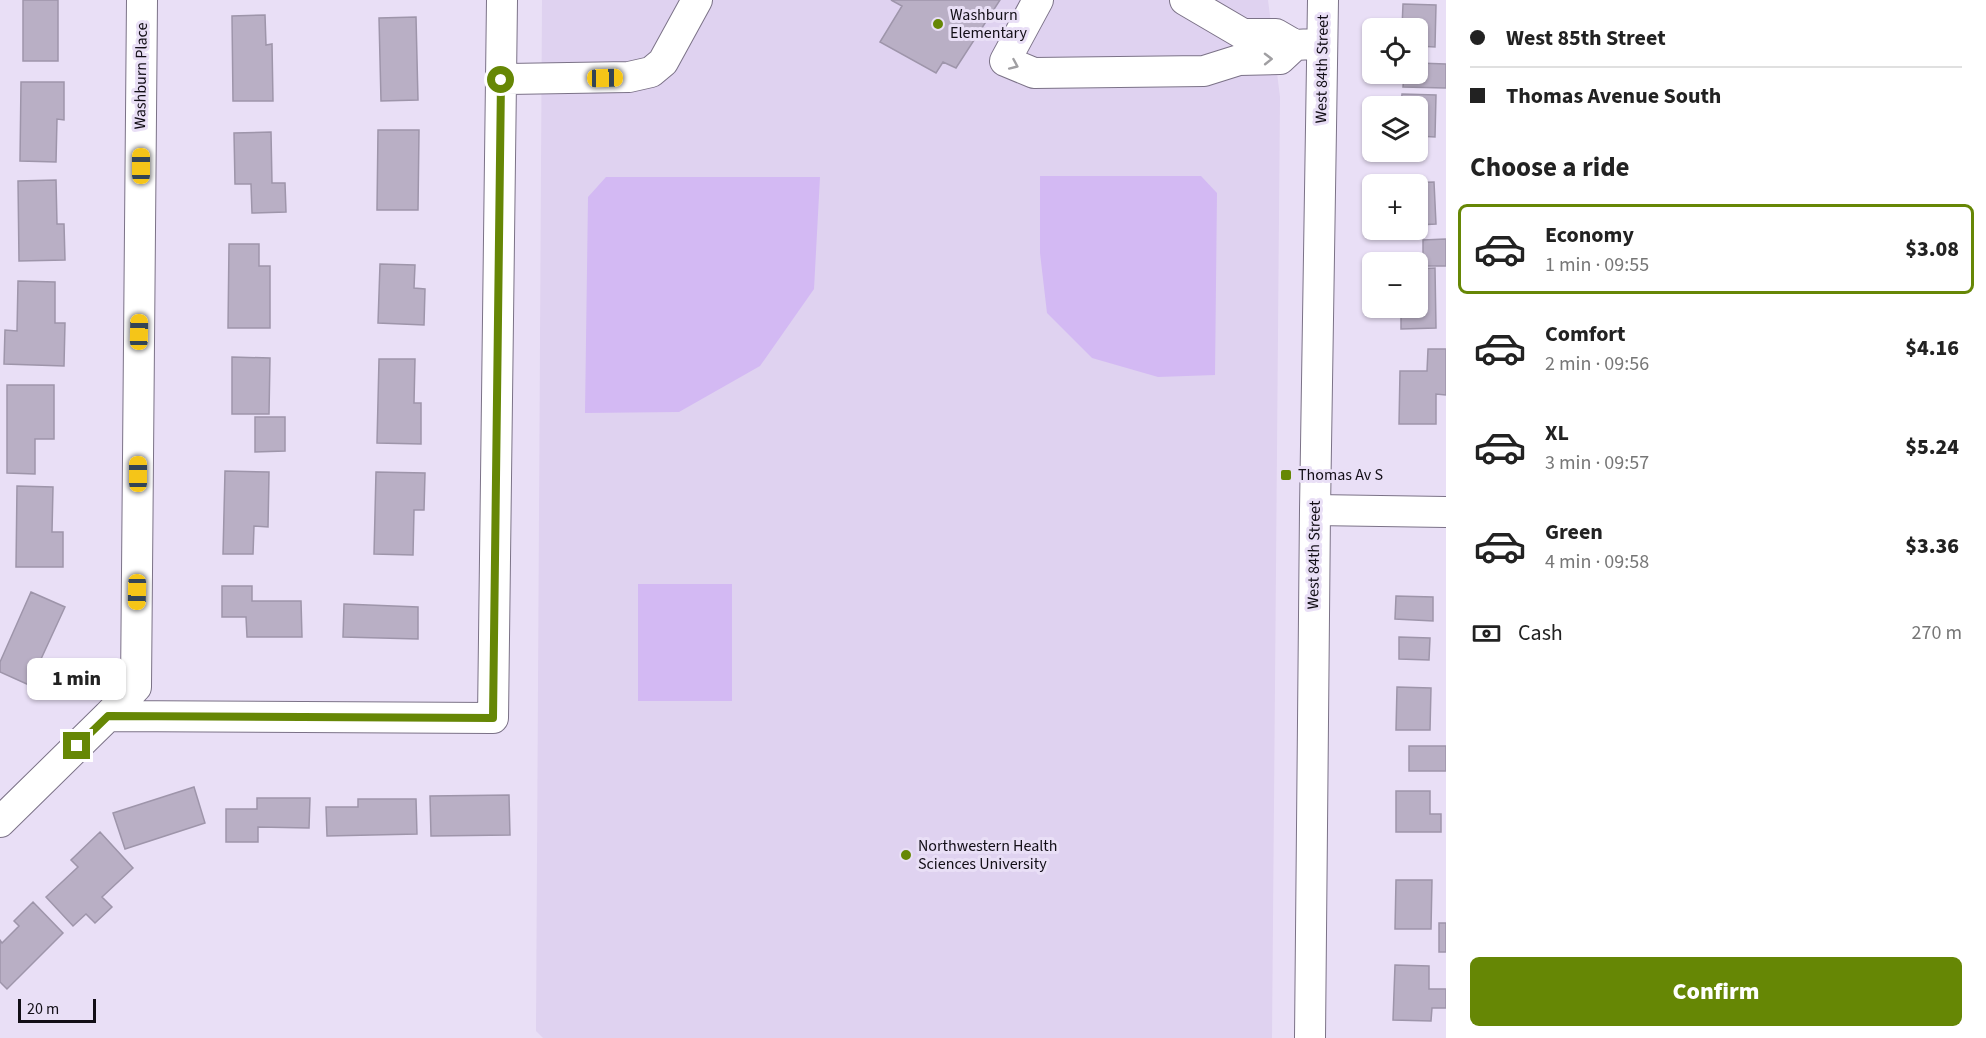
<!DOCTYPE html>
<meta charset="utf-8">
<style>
body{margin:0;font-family:"Source Sans 3",sans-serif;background:#f2f2f2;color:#222;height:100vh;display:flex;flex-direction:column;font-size:22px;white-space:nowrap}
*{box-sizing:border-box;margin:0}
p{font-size:20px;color:#767676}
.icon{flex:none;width:33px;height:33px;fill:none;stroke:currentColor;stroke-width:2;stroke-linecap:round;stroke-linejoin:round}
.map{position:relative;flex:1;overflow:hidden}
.panel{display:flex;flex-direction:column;background:#fff;width:540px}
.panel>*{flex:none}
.hud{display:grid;align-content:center;height:132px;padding:0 24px;background:#fff}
.buttons{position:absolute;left:1362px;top:18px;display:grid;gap:12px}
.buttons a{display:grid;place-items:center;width:66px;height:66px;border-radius:9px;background:#fff;box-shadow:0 2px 4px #0004;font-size:30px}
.scale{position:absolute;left:18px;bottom:15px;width:78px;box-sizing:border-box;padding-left:6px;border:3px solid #120e16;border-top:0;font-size:16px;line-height:21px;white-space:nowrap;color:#120e16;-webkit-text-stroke:4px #e9dff6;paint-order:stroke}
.end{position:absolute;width:27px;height:27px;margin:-14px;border:8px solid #668705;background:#fff;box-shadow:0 0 0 3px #fff}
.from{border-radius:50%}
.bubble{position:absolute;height:42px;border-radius:9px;background:#fff;box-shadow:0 2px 4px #0004;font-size:20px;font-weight:800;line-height:42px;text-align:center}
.car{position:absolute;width:18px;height:36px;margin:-18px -9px;border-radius:8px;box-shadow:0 0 4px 2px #0007;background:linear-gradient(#f5c518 24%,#345 0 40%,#f5c518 0 76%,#345 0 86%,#f5c518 0)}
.hud b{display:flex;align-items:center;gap:21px;height:57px;font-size:22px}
.hud b+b{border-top:2px solid #e0e0e0}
.hud i{width:15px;height:15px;background:#222}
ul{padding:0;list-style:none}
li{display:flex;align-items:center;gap:18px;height:90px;margin:0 12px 9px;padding:0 12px;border:3px solid transparent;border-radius:9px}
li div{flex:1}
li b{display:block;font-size:22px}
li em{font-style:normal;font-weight:800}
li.on{border-color:#668705}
li>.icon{width:54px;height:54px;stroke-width:1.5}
h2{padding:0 24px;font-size:27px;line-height:72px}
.pay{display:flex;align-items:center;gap:15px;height:66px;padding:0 24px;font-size:22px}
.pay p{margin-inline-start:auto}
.primary-button{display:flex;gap:12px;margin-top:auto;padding:12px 24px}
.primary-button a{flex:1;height:69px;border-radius:9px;background:#668705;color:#fff;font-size:24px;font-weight:800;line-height:69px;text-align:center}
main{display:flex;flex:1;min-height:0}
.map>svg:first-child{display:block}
.built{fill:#dfd2f0}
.green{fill:#d3b9f3}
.building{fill:#b9afc5;stroke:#9e95aa;stroke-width:1.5}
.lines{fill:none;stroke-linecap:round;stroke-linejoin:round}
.minor-casing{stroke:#7b7287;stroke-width:32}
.minor{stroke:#fff;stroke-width:30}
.oneway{stroke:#a09fa2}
.route{stroke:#668705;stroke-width:8}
.poi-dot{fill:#668705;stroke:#e9dff6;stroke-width:2}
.labels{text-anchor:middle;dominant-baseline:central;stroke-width:6;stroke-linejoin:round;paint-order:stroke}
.poi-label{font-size:16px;fill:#120e16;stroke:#e9dff6;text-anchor:start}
.street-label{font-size:16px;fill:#120e16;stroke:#e9dff6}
</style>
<main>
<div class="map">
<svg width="1446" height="1038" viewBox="0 0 1446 1038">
<rect width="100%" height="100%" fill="#e9dff6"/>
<path class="built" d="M542 0H1268L1280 97 1272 1038H543L536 1031Z"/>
<path class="green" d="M1040 176H1201L1217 193 1215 375 1158 377 1092 358 1047 313 1040 253Z
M606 177H820L814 289 760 366 679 412 585 413 588 197Z
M638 584H732V701H638Z"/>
<path class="building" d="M23 0H58V61H23Z
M891 0H1000L956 68 943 62 936 73 880 42 902 6Z
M1403 4 1436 5 1435 47 1418 46V28H1402Z
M265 15 266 45 272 44 273 101H233L232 16Z
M416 17 418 100 381 101 379 18Z
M1418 63 1446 64V88L1403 87 1404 74H1418Z
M21 82H64V120L57 119 56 162 20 161Z
M1402 94 1436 95 1435 137 1418 136V106H1401Z
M378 130H419L418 210H377Z
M271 132 272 183H285L286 212 252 213 251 184H235L234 133Z
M56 180 57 224H64L65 260 19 261 18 181Z
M1434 182 1436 224 1418 225V184L1398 183Z
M1446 239V266H1423V240Z
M229 244H259V266H270V328H228Z
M380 264 415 265 414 288 425 289 424 325 378 323Z
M1435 268 1436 328 1401 329V308H1418V269Z
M18 281 55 282V323H65L64 366 4 364 5 330 17 331Z
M1428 349H1446V395L1436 394V424H1399L1400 371H1427Z
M232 357 270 358 269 414H232Z
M379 359H415L414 403H421V444L377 443Z
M7 385H54V439H35V474L7 473Z
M255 417H285V451L255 452Z
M225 471 269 472 268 527 254 526 253 554H223Z
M376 472 425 473 424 510H414L413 555 374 554Z
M17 486 53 487 52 532H63V567H16Z
M222 586H252V601H301L302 637H247L246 617H222Z
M31 592 65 607 29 685 0 672V662Z
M1396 596 1433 597V621L1395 619Z
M344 604 418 607V639L343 637Z
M1399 637 1430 638 1429 660 1399 659Z
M1397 687 1431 688 1430 730H1396Z
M1409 746H1446V771H1409Z
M194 787 205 823 125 849 113 813Z
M1396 791H1430V814H1441V832H1396Z
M509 795 510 835 431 836 430 796Z
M257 798H310L309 828 258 827V842H226V809H257Z
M358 799H416L417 834 327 836 326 807H358Z
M100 832 133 868 102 897 112 907 95 923 86 914 73 926 46 897 78 867 71 860Z
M1396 880H1432L1431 929H1395Z
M33 902 63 933 7 989 0 982V940L2 943 19 926 14 921Z
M1439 923H1446V952H1439Z
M1395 965 1429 966V989H1446V1008H1432L1431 1021 1393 1020Z"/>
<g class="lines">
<defs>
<path id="minor" d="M1038 0 1005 61 1034 73 1204 71 1239 60 1280 59 1295 45
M1185 0 1243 34H1276L1295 45 1313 44
M501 79 629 77 651 72 663 62 697 0
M1315 510 1446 512
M108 716 136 687 142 0
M0 822 108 716 493 718 502 0
M1310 1038 1315 510 1323 0"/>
</defs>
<use href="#minor" class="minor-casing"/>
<use href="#minor" class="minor"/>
</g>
<defs><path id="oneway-chevron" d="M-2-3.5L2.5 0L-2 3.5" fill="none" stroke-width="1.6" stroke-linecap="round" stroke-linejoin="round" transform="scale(1.5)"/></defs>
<g class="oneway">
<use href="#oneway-chevron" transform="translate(1268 59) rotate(-1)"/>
<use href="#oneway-chevron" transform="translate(1014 65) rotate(24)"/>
</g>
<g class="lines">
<path class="route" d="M77 746 108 716 493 718 501 80"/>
</g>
<g class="poi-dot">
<circle cx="938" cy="24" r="6"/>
<rect x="1280" y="469" width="12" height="12" rx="3"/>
<circle cx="906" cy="855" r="6"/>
</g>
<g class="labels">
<g class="poi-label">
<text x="950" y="15">Washburn<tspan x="950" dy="18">Elementary</tspan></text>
<text x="1298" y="475">Thomas Av S</text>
<text x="918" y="846">Northwestern Health<tspan x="918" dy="18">Sciences University</tspan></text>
</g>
<g class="street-label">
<text transform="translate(1322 69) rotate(-89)">West 84th Street</text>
<text transform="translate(141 76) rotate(-89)">Washburn Place</text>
<text transform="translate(1314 555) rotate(-89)">West 84th Street</text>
</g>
</g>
</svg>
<div class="buttons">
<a><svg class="icon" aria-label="locate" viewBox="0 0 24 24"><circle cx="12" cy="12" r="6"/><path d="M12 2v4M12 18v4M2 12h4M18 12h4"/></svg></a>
<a><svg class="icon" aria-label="layers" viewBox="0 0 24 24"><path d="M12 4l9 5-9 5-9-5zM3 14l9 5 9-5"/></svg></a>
<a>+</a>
<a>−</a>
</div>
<div class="scale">20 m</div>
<i class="end from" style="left:501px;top:80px"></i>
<i class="end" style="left:77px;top:746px"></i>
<div class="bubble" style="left:27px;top:658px;width:99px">1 min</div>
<i class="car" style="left:605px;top:78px;rotate:89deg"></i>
<i class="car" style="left:141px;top:166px;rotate:0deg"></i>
<i class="car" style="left:139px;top:332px;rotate:1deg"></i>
<i class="car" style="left:138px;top:474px;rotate:0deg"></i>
<i class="car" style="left:137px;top:592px;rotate:181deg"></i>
</div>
<section class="panel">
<div class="hud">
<b><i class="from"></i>West 85th Street</b>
<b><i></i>Thomas Avenue South</b>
</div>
<h2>Choose a ride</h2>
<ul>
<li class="on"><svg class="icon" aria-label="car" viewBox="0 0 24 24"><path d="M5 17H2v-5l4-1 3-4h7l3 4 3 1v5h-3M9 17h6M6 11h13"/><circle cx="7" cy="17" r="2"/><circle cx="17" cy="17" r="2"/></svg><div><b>Economy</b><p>1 min · 09:55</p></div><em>$3.08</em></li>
<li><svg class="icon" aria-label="car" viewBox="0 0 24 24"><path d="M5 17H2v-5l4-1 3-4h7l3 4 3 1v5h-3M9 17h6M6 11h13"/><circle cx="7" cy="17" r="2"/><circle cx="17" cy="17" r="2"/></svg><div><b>Comfort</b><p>2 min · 09:56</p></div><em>$4.16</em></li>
<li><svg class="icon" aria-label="car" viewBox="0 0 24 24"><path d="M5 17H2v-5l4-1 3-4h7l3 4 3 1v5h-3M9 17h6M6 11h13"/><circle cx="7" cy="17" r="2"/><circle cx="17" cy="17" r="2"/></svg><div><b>XL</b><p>3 min · 09:57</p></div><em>$5.24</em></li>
<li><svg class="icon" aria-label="car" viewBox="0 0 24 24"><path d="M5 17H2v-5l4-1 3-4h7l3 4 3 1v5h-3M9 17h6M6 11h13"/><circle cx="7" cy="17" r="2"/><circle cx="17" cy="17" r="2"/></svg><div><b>Green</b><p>4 min · 09:58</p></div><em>$3.36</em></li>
</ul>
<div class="pay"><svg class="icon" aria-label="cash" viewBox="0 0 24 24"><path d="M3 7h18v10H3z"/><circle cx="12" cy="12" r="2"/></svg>Cash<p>270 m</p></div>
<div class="primary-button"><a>Confirm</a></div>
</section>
</main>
